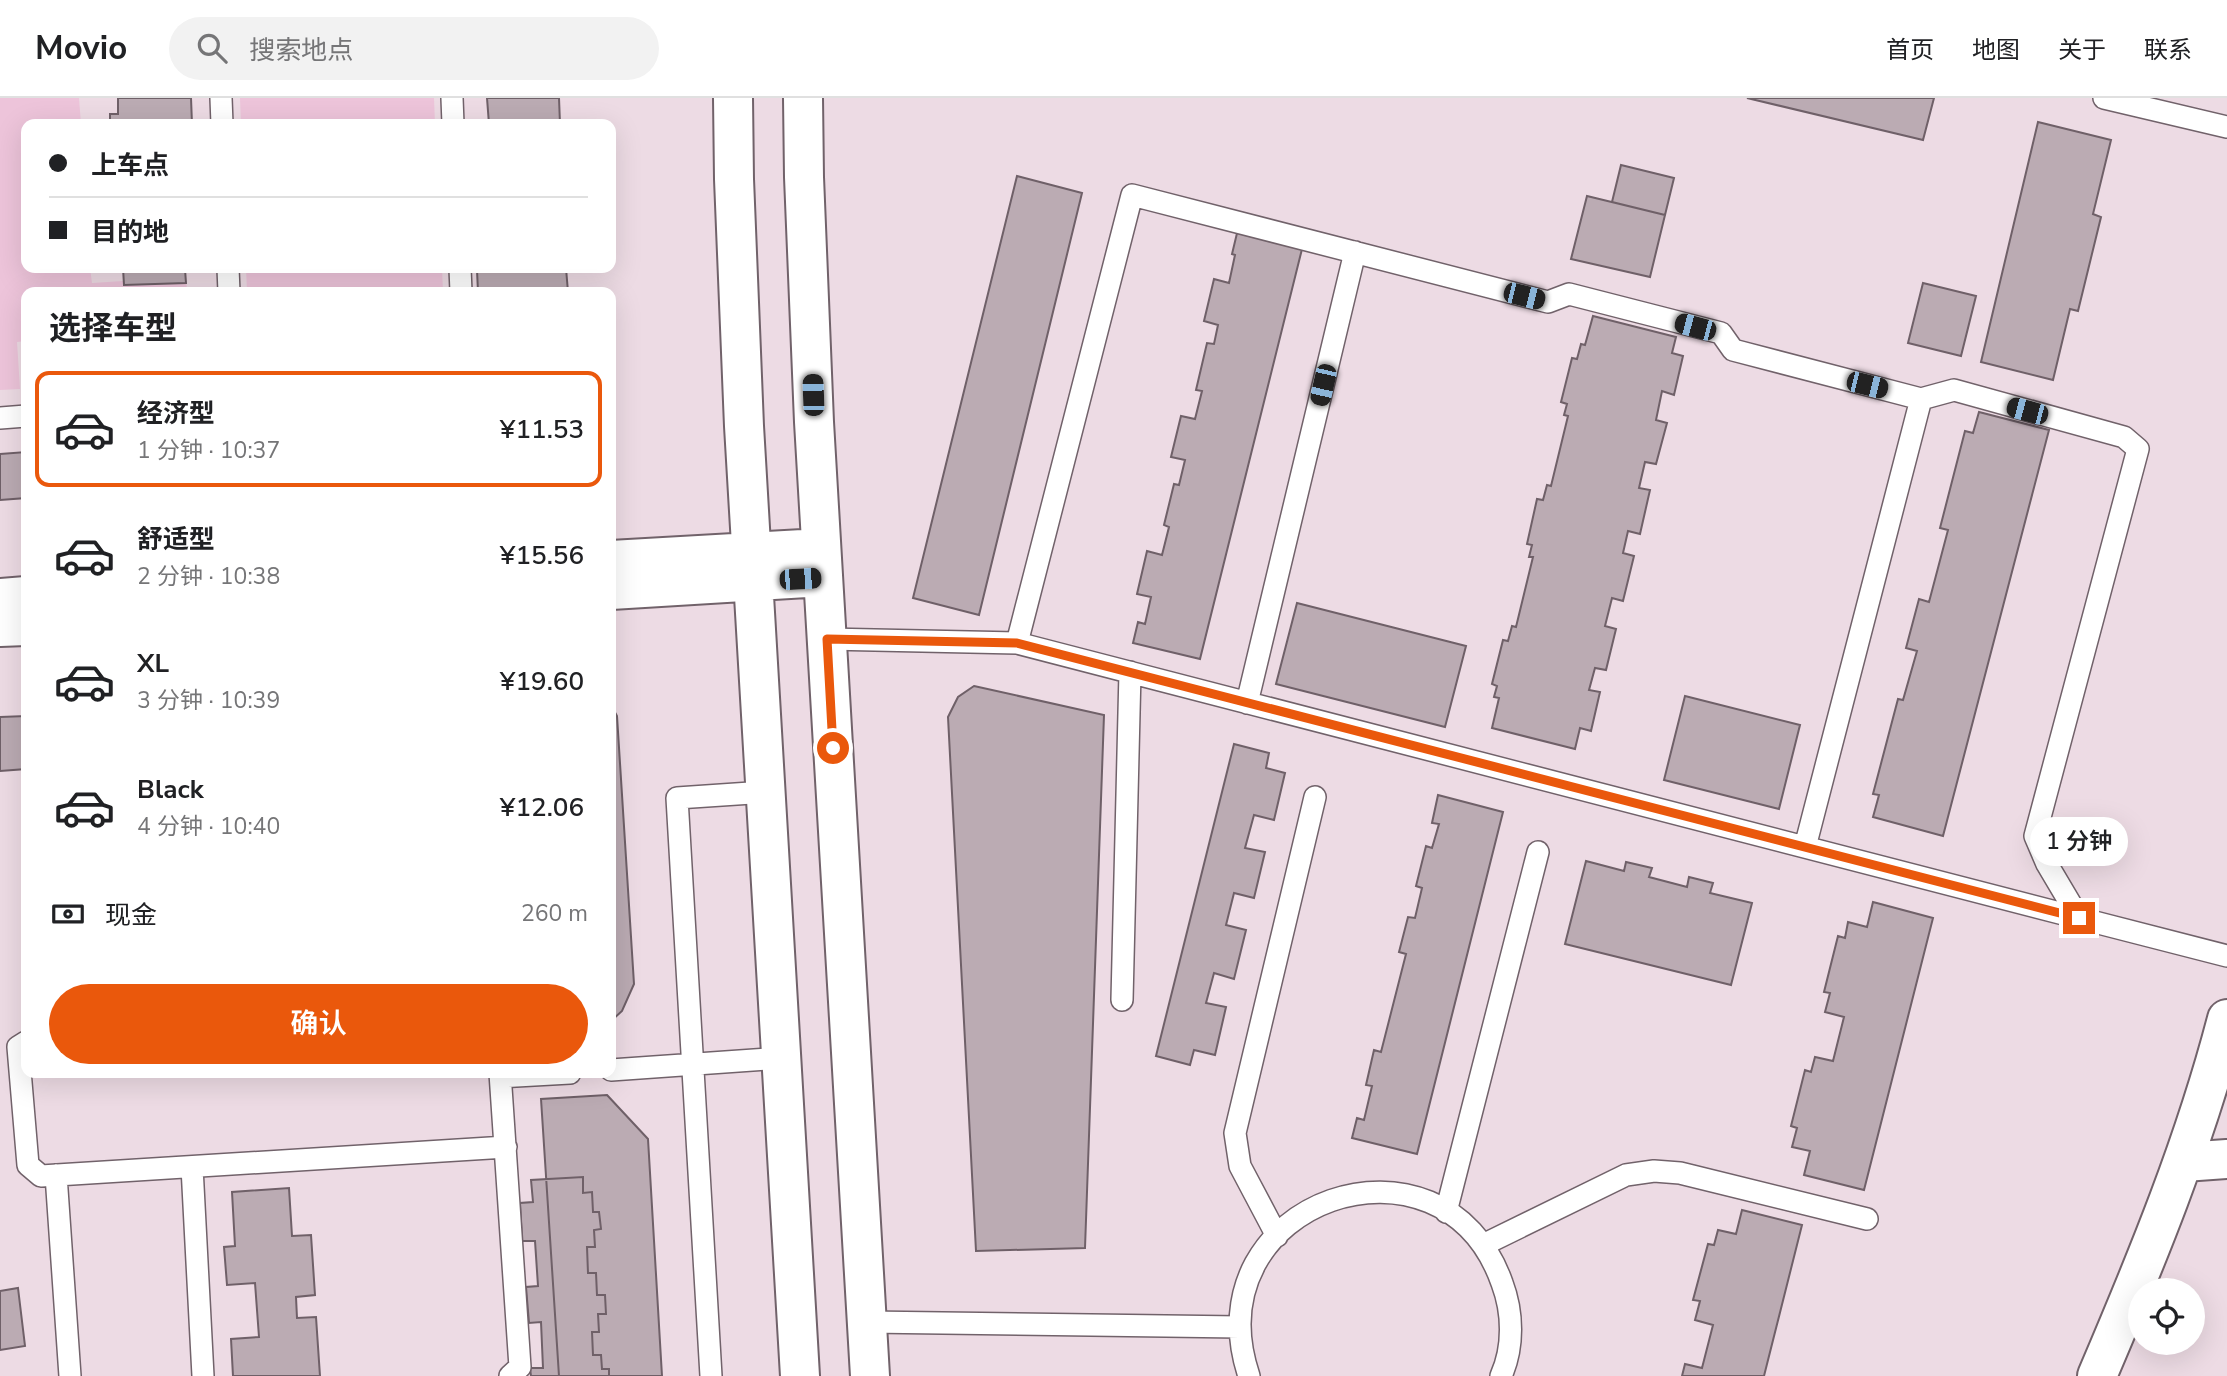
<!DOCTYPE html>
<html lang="zh">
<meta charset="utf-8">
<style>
body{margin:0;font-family:"Nunito Sans","Noto Sans SC",sans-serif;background:#f2f2f2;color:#202124;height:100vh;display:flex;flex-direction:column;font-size:26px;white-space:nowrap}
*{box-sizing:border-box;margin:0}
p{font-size:23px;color:#757577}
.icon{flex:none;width:38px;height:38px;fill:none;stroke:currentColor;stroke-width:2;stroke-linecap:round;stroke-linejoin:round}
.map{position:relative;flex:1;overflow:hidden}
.drawer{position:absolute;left:21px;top:189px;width:595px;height:791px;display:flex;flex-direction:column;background:#fff;border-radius:14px;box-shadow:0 7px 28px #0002}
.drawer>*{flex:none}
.hud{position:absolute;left:21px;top:21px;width:595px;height:154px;border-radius:14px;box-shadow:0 7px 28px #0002;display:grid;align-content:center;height:154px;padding:0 28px;background:#fff}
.tools{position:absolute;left:2128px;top:1180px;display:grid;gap:14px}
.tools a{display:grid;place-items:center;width:77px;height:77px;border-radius:50%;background:#fff;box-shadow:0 7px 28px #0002;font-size:35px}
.end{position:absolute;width:32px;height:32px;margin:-16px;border:9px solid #ea580c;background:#fff;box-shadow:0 0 0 4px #fff}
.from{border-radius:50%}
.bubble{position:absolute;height:49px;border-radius:24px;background:#fff;box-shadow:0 7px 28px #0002;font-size:23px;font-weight:600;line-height:49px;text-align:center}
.car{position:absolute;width:21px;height:42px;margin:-21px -10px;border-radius:9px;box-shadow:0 0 5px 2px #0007;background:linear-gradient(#222 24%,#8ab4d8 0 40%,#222 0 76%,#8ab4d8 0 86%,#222 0)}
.hud b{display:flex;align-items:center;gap:24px;height:66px;font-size:26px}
.hud b+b{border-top:2px solid #e0e0e0}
.hud i{width:18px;height:18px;background:#202124}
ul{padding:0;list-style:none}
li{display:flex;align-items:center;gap:21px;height:116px;margin:0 14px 10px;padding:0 14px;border:4px solid transparent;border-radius:14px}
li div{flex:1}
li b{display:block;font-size:26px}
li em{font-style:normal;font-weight:600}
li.active{border-color:#ea580c}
li>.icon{width:63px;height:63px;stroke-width:1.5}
h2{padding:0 28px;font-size:32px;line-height:84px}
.pay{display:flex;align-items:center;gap:18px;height:77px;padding:0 28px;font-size:26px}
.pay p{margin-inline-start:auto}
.cta{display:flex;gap:14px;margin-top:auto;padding:14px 28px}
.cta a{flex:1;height:80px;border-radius:42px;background:#ea580c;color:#fff;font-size:28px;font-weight:600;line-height:80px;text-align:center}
header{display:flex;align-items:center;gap:42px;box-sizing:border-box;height:98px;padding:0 35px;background:#fff;border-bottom:2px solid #e0e0e0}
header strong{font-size:33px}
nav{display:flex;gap:38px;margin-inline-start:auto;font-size:24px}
.search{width:490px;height:63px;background:#f2f2f2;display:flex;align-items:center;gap:18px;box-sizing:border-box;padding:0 24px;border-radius:38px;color:#757577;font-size:26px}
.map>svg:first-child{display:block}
.green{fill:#edc4da}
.building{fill:#bbabb3;stroke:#6f6068;stroke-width:2}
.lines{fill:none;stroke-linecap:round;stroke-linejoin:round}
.service-casing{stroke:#71626a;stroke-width:24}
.minor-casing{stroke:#71626a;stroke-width:42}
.secondary-casing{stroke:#71626a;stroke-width:42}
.service{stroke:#fff;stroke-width:21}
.minor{stroke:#fff;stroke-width:38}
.secondary{stroke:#fff;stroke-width:38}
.route{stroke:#ea580c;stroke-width:9}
</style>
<header>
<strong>Movio</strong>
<div class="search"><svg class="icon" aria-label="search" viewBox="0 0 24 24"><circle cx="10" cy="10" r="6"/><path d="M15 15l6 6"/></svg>搜索地点</div>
<nav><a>首页</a><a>地图</a><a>关于</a><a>联系</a></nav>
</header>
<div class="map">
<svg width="2227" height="1278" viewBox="0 0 2227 1278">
<rect width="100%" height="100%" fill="#eddbe4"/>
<path class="green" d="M0 0H79L81 26H26V170H90L92 185 186 179 187 194H26V243L17 244 20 291 0 292Z
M240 0H434L435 26H241Z
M246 170H442L443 194H247Z"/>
<path class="building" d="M118 0H191L192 26H110V16H118Z
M487 0H559L560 26H489Z
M1747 0H1934L1923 42Z
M2038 24 2111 42 2093 116 2101 119 2078 213 2070 211 2053 282 1981 264Z
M1621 67 1674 80 1665 117 1612 104Z
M1017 78 1082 95 979 517 913 500Z
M1587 98 1665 117 1650 179 1571 161Z
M1238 131 1303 147 1200 561 1133 545 1138 524 1145 526 1151 499 1137 496 1147 453 1162 457 1169 429 1164 427 1174 386 1179 387 1185 362 1171 359 1181 318 1195 321 1202 293 1196 292 1207 245 1214 246 1218 227 1204 223 1214 181 1229 185 1235 157 1232 156Z
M123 170H197V171H185L186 185 124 187Z
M487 170H566L568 194H478L477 172Z
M1923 185 1976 198 1961 258 1908 245Z
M1593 218 1676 239 1672 255 1683 258 1674 297 1662 293 1656 322 1667 325 1656 366 1645 364 1639 390 1650 392 1640 436 1628 433 1623 455 1634 458 1623 503 1612 500 1605 528 1616 531 1606 572 1595 570 1589 592 1600 594 1591 633 1580 630 1575 651 1492 630 1499 600 1494 599 1497 588 1492 586 1503 542 1508 543 1512 528 1516 529 1533 459H1529L1532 447 1527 446 1537 401 1543 402 1547 387 1551 388 1568 318 1564 317 1567 306 1561 304 1572 260 1577 261 1581 246 1585 247Z
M1979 314 2049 332 1943 738 1873 719 1879 697 1873 696 1898 601 1903 602 1917 553 1906 550 1919 501 1929 504 1948 432 1940 430 1965 333 1973 335Z
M26 354V400L0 402V356Z
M1297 505 1466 548 1445 629 1276 586Z
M974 588 1104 617 1085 1150 976 1153 948 619 958 599Z
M1685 598 1800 627 1779 711 1664 682Z
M611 607 617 618 634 886 622 913 611 923Z
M26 618V671L0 673V619Z
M1234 646 1269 655 1266 670 1285 675 1274 722 1254 717 1245 750 1265 754 1254 800 1234 795 1226 827 1246 832 1234 881 1214 875 1206 905 1226 909 1215 957 1194 952 1190 967 1156 958Z
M1438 697 1503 714 1417 1056 1352 1040 1357 1020 1364 1022 1372 988 1366 987 1374 952 1381 954 1406 856 1399 854 1408 819 1415 820 1422 790 1416 788 1426 748 1432 750 1439 726 1432 725Z
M1586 763 1624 773 1626 764 1652 770 1649 779 1687 789 1689 779 1713 785 1710 795 1752 805 1731 887 1565 846Z
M1873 804 1933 820 1864 1092 1804 1077 1810 1053 1792 1049 1797 1030 1791 1028 1805 972 1811 974 1815 959 1833 963 1844 919 1825 914 1830 895 1824 894 1838 838 1845 840 1848 824 1867 829Z
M607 997 648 1041 662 1278H559L541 1001Z
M583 1079V1095L592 1094 593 1114H599L601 1131 594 1132 595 1149H587L588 1175H596L597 1197H605L606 1216H598L599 1234H592L593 1257H601L602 1271H609V1278H531L530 1270H543L541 1224 529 1225 526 1189 538 1188 535 1143H522L520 1105 533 1104 531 1082Z
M289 1090 292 1138 311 1137 315 1197 296 1199 297 1220 316 1219 320 1278H233L231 1241 259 1239 255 1185 227 1187 224 1149 235 1148 232 1094Z
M1742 1112 1802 1127 1764 1278H1682L1685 1266 1702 1270 1713 1227 1695 1222 1700 1203 1693 1202 1708 1146 1714 1147 1718 1132 1736 1136Z
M18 1190 25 1248 0 1252V1193Z"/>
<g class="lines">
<defs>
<path id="service" d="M221 0 222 26
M452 0 453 26
M2104 0 2227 29
M228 170 229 194
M460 170 461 194
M0 320 26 318
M827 541 1017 545
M1247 605 1355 154
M1805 749 1921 301
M2079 820 2047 766 2035 738 2138 351 2124 339 1954 292 1921 301 1733 252 1721 235 1569 196 1548 204 1132 97 1017 545 2079 820 2227 858
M1122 902 1130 574
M26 944 18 949 28 1067 41 1078 506 1049
M611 972 782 960
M500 975 520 1269 510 1278
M501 979 570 975
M192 1069 203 1278
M56 1077 70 1278
M1446 1114 1538 754
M1277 1138 1240 1068 1235 1035 1315 699
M1483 1147 1626 1077 1654 1073 1680 1075 1867 1121
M867 1224 1240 1229
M711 1278 677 700 766 694
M1249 1278C1190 1102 1443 1017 1502 1185 1513 1214 1514 1249 1501 1278"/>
<path id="minor" d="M733 0 734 81 744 328 800 1278
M803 0 804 79 814 324 870 1278
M611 462 821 450
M611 492 823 479
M0 500 26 498
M0 529 26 528"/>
<path id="secondary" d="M2184 1064 2227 1061
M2097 1278C2147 1161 2195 1044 2227 921"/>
</defs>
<use href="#service" class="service-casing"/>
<use href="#minor" class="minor-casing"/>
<use href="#secondary" class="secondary-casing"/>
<use href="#service" class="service"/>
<use href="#minor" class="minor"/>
<use href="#secondary" class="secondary"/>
</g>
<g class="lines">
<path class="route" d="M833 650 827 541 1017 545 2079 820"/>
</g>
</svg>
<div class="tools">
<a><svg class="icon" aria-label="locate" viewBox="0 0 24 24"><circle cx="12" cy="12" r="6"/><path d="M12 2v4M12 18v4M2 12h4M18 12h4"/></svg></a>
</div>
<i class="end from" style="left:833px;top:650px"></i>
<i class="end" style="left:2079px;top:820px"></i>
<div class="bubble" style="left:2030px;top:719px;width:98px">1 分钟</div>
<i class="car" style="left:1524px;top:198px;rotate:104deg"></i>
<i class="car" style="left:1695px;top:229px;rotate:285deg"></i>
<i class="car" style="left:1323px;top:287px;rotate:193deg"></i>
<i class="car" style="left:1867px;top:287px;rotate:104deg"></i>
<i class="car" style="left:813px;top:297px;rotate:358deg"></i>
<i class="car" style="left:2027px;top:313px;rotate:285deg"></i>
<i class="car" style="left:800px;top:481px;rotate:87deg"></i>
<div class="hud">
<b><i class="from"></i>上车点</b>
<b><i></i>目的地</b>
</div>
<section class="drawer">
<h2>选择车型</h2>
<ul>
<li class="active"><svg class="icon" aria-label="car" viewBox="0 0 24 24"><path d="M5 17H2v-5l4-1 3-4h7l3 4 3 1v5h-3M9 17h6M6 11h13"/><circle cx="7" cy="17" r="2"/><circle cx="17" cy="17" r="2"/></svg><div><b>经济型</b><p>1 分钟 · 10:37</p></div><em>¥11.53</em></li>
<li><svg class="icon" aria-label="car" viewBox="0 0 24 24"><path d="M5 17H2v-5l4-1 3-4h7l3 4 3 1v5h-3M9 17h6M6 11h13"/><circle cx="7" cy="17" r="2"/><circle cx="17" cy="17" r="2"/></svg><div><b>舒适型</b><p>2 分钟 · 10:38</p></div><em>¥15.56</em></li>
<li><svg class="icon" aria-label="car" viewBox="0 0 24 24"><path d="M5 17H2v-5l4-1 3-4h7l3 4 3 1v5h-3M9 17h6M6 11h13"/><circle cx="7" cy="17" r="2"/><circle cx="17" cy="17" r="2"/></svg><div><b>XL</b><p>3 分钟 · 10:39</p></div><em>¥19.60</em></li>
<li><svg class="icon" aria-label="car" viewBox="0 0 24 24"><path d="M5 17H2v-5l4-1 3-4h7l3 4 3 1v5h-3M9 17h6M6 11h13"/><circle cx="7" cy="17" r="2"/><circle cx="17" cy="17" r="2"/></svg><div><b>Black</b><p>4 分钟 · 10:40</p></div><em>¥12.06</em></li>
</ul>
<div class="pay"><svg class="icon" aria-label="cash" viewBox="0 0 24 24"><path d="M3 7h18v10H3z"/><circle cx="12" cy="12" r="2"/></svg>现金<p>260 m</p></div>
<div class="cta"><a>确认</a></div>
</section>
</div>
